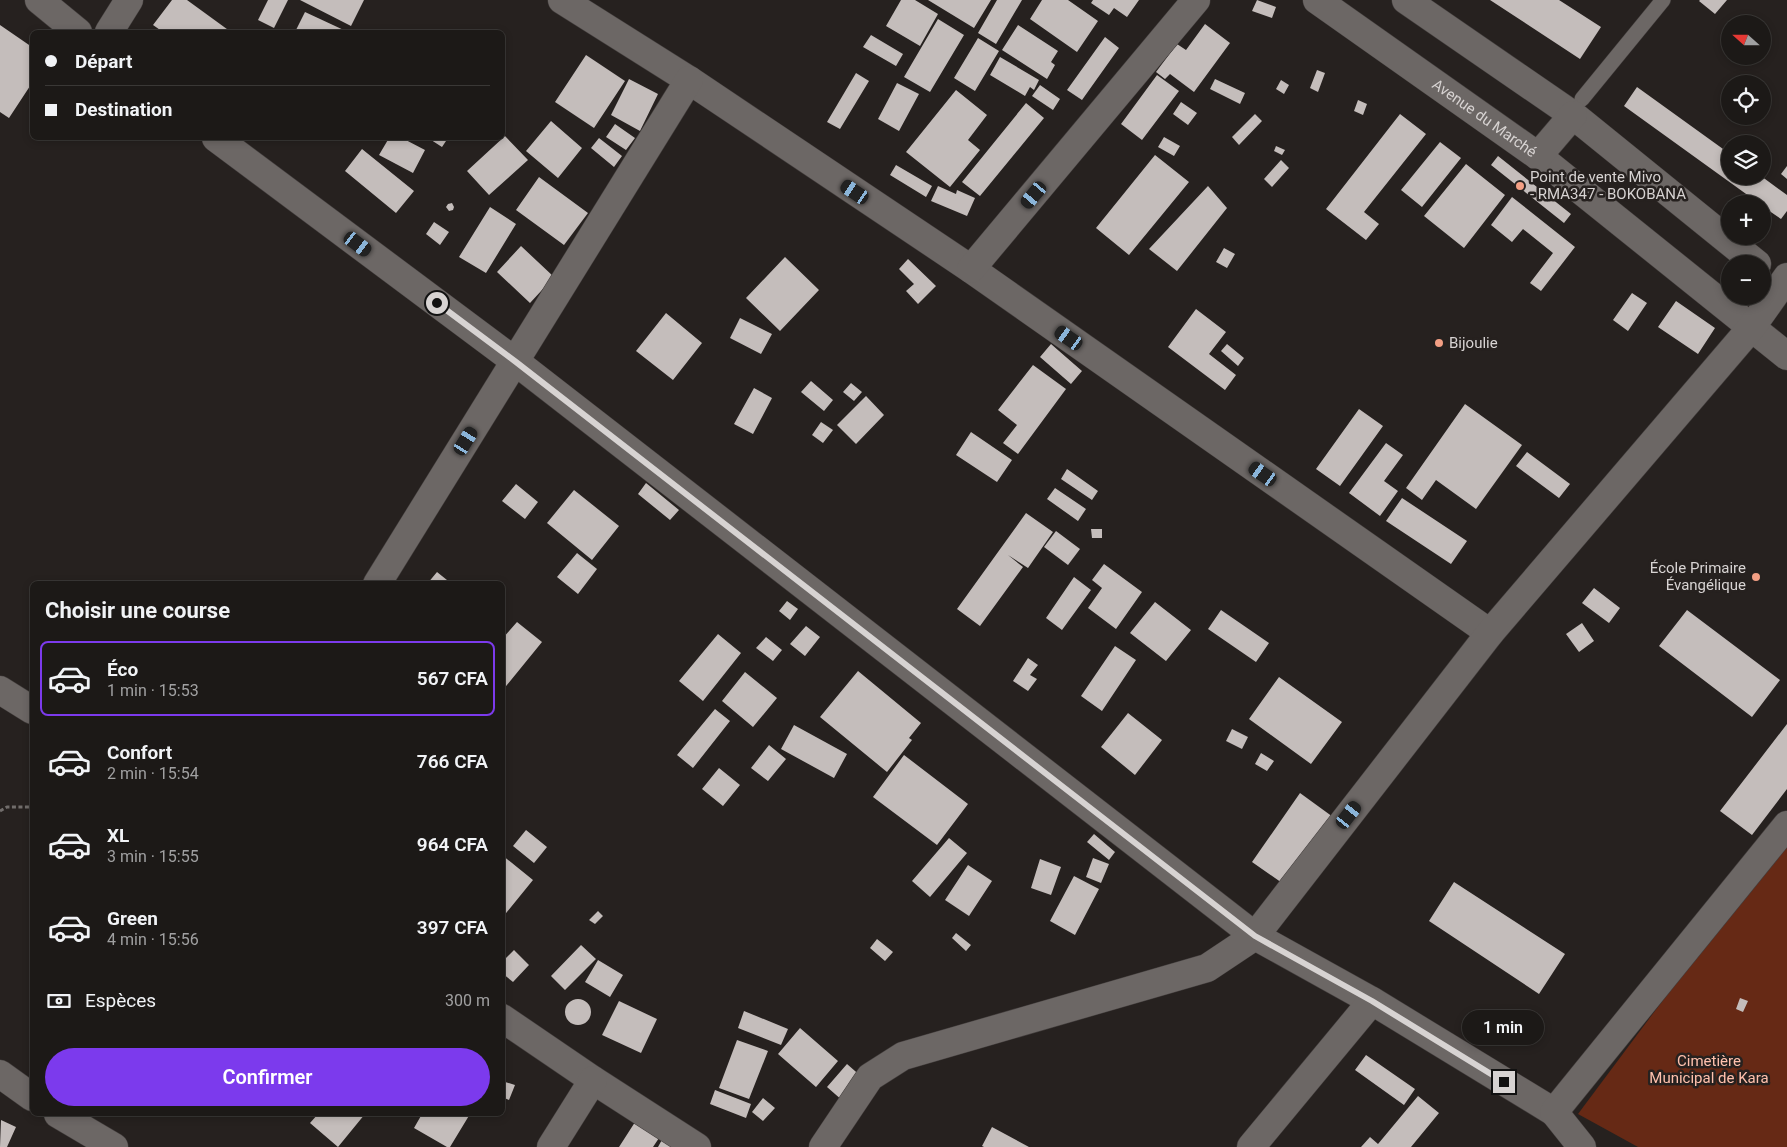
<!DOCTYPE html>
<html lang="fr">
<meta charset="utf-8">
<style>
body{margin:0;font-family:Roboto,sans-serif;background:#252220;color:#f1f3f6;height:100vh;display:flex;flex-direction:column;font-size:19px;white-space:nowrap}
*{box-sizing:border-box;margin:0}
p{font-size:16px;color:#a0a0a1}
.icon{flex:none;width:28px;height:28px;fill:none;stroke:currentColor;stroke-width:2;stroke-linecap:round;stroke-linejoin:round}
.map{position:relative;flex:1;overflow:hidden}
.panel{position:absolute;left:30px;top:581px;width:475px;height:535px;display:flex;flex-direction:column;background:#1c1917;border-radius:8px;box-shadow:0 2px 8px #0003,0 0 0 1px #3a3836}
.panel>*{flex:none}
.banner{position:absolute;left:30px;top:30px;width:475px;height:110px;border-radius:8px;box-shadow:0 2px 8px #0003,0 0 0 1px #3a3836;display:grid;align-content:center;height:110px;padding:0 15px;background:#1c1917}
.needle{width:32px;rotate:291deg}
.tools{position:absolute;left:1721px;top:15px;display:grid;gap:10px}
.tools a{display:grid;place-items:center;width:50px;height:50px;border-radius:50%;background:#1c1917;box-shadow:0 2px 8px #0003,0 0 0 1px #3a3836;font-size:25px}
.end{position:absolute;width:22px;height:22px;margin:-11px;border:6px solid #d7d3d2;background:#111;box-shadow:0 0 0 2px #111}
.from{border-radius:50%}
.bubble{position:absolute;height:35px;border-radius:18px;background:#1c1917;box-shadow:0 2px 8px #0003,0 0 0 1px #3a3836;font-size:16px;font-weight:600;line-height:35px;text-align:center}
.car{position:absolute;width:15px;height:30px;margin:-15px -8px;border-radius:6px;box-shadow:0 0 4px 1px #0007;background:linear-gradient(#222 24%,#8ab4d8 0 40%,#222 0 76%,#8ab4d8 0 86%,#222 0)}
.banner b{display:flex;align-items:center;gap:18px;height:48px;font-size:19px}
.banner b+b{border-top:1px solid #3a3836}
.banner i{width:12px;height:12px;background:#f1f3f6}
ul{padding:0;list-style:none}
li{display:flex;align-items:center;gap:15px;height:75px;margin:0 10px 8px;padding:0 5px;border:2px solid transparent;border-radius:8px}
li div{flex:1}
li b{display:block;font-size:19px}
li em{font-style:normal;font-weight:600}
li.selected{border-color:#7c3aed}
li>.icon{width:45px;height:45px;stroke-width:1.5}
h2{padding:0 15px;font-size:22px;line-height:60px}
.pay{display:flex;align-items:center;gap:12px;height:55px;padding:0 15px;font-size:19px}
.pay p{margin-inline-start:auto}
.cta{display:flex;gap:10px;margin-top:auto;padding:10px 15px}
.cta a{flex:1;height:58px;border-radius:30px;background:#7c3aed;color:#fff;font-size:20px;font-weight:600;line-height:58px;text-align:center}
.map>svg:first-child{display:block}
.green{fill:#662915}
.building{fill:#c4bdbb}
.lines{fill:none;stroke-linecap:round;stroke-linejoin:round}
.lane-casing{stroke:#433e3d;stroke-width:16}
.street-casing{stroke:#433e3d;stroke-width:29}
.path{stroke:#716d6b;stroke-width:3;stroke-dasharray:4 2.5;stroke-linecap:butt}
.lane{stroke:#6c6765;stroke-width:15}
.street{stroke:#6c6765;stroke-width:28}
.route{stroke:#d7d3d2;stroke-width:6}
.poi-dot{fill:#f39f84;stroke:#26211f;stroke-width:2}
.labels{text-anchor:middle;dominant-baseline:central;stroke-width:5;stroke-linejoin:round;paint-order:stroke}
.street-label{font-size:15px;fill:#d7d3d2;stroke:#26211f}
.poi-label{font-size:15px;fill:#d7d3d2;stroke:#26211f;text-anchor:start}
.park-label{font-size:15px;fill:#ffc1ad;stroke:#26211f}
</style>
<div class="map">
<svg width="1787" height="1147" viewBox="0 0 1787 1147">
<rect width="100%" height="100%" fill="#26211f"/>
<path class="green" d="M1787 834V1147H1638L1578 1114Z"/>
<path class="building" d="M172 0H187L231 32H163L153 25Z
M268 0H288L274 28 258 20Z
M300 0H364L351 26Z
M901 0H915L938 14 920 46 886 26Z
M928 0H991L974 28Z
M997 0H1022L996 44 978 33Z
M1042 0H1068L1098 21 1077 52 1030 19Z
M1093 0H1139L1127 17 1114 8 1109 15 1091 3Z
M1257 0 1276 7 1272 18 1252 11Z
M1490 0H1559L1601 27 1580 59Z
M1700 0H1727L1715 14 1699 1Z
M305 12 348 32H295Z
M938 19 964 35 930 92 904 77Z
M1205 24 1230 43 1194 92 1170 74 1165 79 1156 72 1177 44 1186 50Z
M0 25 32 47V83L9 118 0 112Z
M1018 25 1058 51 1051 62 1055 65 1047 79 1002 50Z
M871 35 903 54 896 66 863 47Z
M1105 37 1119 48 1082 100 1067 90Z
M978 38 999 51 975 91 954 78Z
M586 55 625 81 594 128 555 102Z
M1000 57 1039 80 1034 90 1030 87 1025 96 990 75Z
M1317 70 1325 73 1318 92 1310 88Z
M856 73 869 81 840 129 827 122Z
M1157 75 1179 91 1142 140 1121 124Z
M629 79 658 94 640 131 611 115Z
M1215 79 1245 93 1240 104 1210 89Z
M1281 80 1289 85 1284 94 1276 89Z
M897 83 919 94 899 131 878 119Z
M1040 85 1060 99 1053 110 1032 96Z
M1637 87 1730 154V176H1761L1787 195V211L1781 219 1762 206V204H1760L1624 106Z
M956 90 987 115 968 140 980 150 950 187 906 152Z
M1358 100 1367 104 1363 115 1354 111Z
M1181 102 1197 113 1188 125 1173 114Z
M1026 103 1044 118 980 196 962 182Z
M1255 114 1262 121 1239 145 1232 137Z
M1400 114 1426 134 1364 212 1379 224 1366 240 1326 209Z
M551 121 582 148 558 178 526 151Z
M615 124 635 138 626 150 606 137Z
M505 136 528 160 489 195 467 171Z
M1164 137 1180 146 1174 156 1158 147Z
M389 138H402L425 150 413 173 379 155Z
M428 138H448L442 147Z
M599 138 622 156 614 167 591 148Z
M1440 142 1461 158 1422 207 1401 190Z
M1276 146 1285 150 1282 155 1274 151Z
M362 149 414 191 396 213 345 171Z
M1155 155 1189 182 1129 255 1096 228Z
M1498 156 1571 214 1564 223 1491 165Z
M1281 160 1289 168 1272 187 1264 179Z
M1466 164 1505 195 1464 248 1424 216Z
M896 165 932 186 926 197 890 175Z
M1787 166V179L1781 174Z
M539 177 588 213 564 245 516 210Z
M938 186 956 194 957 190 975 198 967 216 931 201Z
M1208 186 1227 208 1177 271 1149 249Z
M1512 197 1575 247 1541 291 1530 283 1553 253 1523 229 1512 242 1491 225Z
M452 203 454 207 453 210 449 211 446 207 448 204Z
M490 207 516 224 486 273 459 257Z
M434 222 449 232 440 245 426 234Z
M521 246 554 277 530 303 497 272Z
M1224 248 1235 254 1227 268 1216 262Z
M785 257 819 290 780 331 746 298Z
M908 259 936 286 918 304 906 291 914 284 899 269Z
M1632 293 1647 303 1628 331 1613 320Z
M1676 301 1715 328 1698 354 1658 327Z
M1196 309 1226 332 1209 354 1236 375 1225 390 1168 347Z
M666 313 702 343 673 380 636 351Z
M740 318 772 334 761 354 730 338Z
M1051 344 1082 371 1071 384 1040 357Z
M1227 344 1244 358 1238 366 1221 351Z
M1033 365 1066 389 1018 454 1003 443 1017 425 998 410Z
M811 381 833 400 824 411 801 392Z
M851 383 862 392 854 401 843 392Z
M754 388 772 398 753 434 734 424Z
M866 396 884 415 856 444 837 425Z
M1465 404 1522 445 1476 509 1436 480 1422 500 1406 488Z
M1359 409 1383 426 1340 486 1316 469Z
M821 422 833 430 823 443 812 435Z
M971 432 1012 460 997 482 956 455Z
M1386 443 1403 455 1384 481 1398 491 1380 516 1349 493Z
M1527 452 1570 484 1559 498 1516 466Z
M1067 469 1098 491 1092 500 1061 479Z
M646 483 679 510 670 520 638 494Z
M516 484 538 502 525 519 502 501Z
M1055 488 1086 509 1078 521 1047 499Z
M574 490 619 526 592 560 547 523Z
M1402 498 1467 541 1451 564 1386 521Z
M1026 513 1053 532 1028 568 1008 555 1023 567 980 626 957 609Z
M1091 529H1102V538H1092Z
M1056 531 1080 549 1068 565 1044 547Z
M577 553 597 569 578 594 557 577Z
M1104 564 1142 592 1116 629 1088 608 1102 588 1092 580Z
M437 572 452 584H427Z
M1074 577 1091 590 1062 630 1046 618Z
M1594 588 1620 608 1609 623 1582 603Z
M787 601 798 609 790 620 779 611Z
M1155 602 1191 630 1166 661 1130 633Z
M1221 610 1269 643 1256 662 1208 629Z
M1687 610 1780 680 1752 717 1659 646Z
M517 622 542 642 502 691V639Z
M1582 623 1594 641 1579 652 1566 634Z
M806 626 820 637 805 656 790 644Z
M718 634 741 653 703 701 679 681Z
M766 637 782 650 773 661 756 648Z
M1115 646 1136 660 1102 711 1081 696Z
M1028 658 1038 665 1030 675 1037 679 1028 691 1013 681Z
M858 671 921 723 909 738 912 740 887 772 820 717Z
M745 672 777 698 753 727 722 701Z
M1279 677 1342 722 1311 764 1249 719Z
M715 709 730 721 693 768 677 755Z
M1128 713 1162 740 1135 775 1101 747Z
M1787 724V789L1752 835 1720 811Z
M794 725 847 754 834 778 781 749Z
M1232 729 1248 737 1242 749 1226 741Z
M769 745 786 759 768 781 751 768Z
M1261 753 1274 761 1267 771 1255 764Z
M904 755 968 804 937 845 873 797Z
M719 768 740 785 723 806 702 789Z
M1300 793 1333 817 1285 885 1252 862Z
M526 830 547 847 534 863 513 846Z
M1094 834 1115 852 1109 860 1087 842Z
M949 838 967 853 930 897 912 881Z
M502 855 533 880 502 918Z
M1093 858 1109 864 1101 883 1086 877Z
M1040 859 1061 867 1051 895 1031 888Z
M968 865 992 881 969 916 945 900Z
M1074 876 1099 889 1075 935 1050 921Z
M1454 882 1565 954 1539 994 1429 921Z
M598 911 603 916 595 924 589 920Z
M956 933 971 945 966 951 952 938Z
M877 939 893 952 885 961 870 948Z
M581 945 596 959 565 990 551 976Z
M514 950 529 965 513 982 502 973V962Z
M598 960 623 975 610 997 585 982Z
M1740 998 1748 1001 1743 1012 1736 1009Z
M565 1012a13 13 0 1 1 26 0a13 13 0 1 1-26 0Z
M619 1001 657 1019 641 1053 602 1035Z
M744 1011 788 1029 781 1045 738 1028Z
M800 1028 838 1061 816 1087 778 1054Z
M737 1040 768 1051 749 1099 719 1088Z
M1366 1055 1415 1089 1404 1105 1355 1070Z
M847 1064 863 1078 843 1101 827 1087Z
M502 1081 515 1085 509 1100 502 1097Z
M715 1090 751 1104 746 1118 710 1104Z
M1418 1096 1439 1113 1411 1147H1361L1370 1137 1378 1144Z
M763 1098 775 1108 763 1121 752 1112Z
M318 1114H365L338 1147 310 1123Z
M422 1114H470L450 1147H447L414 1128Z
M637 1119 661 1135 653 1147H619Z
M1 1120 16 1127 7 1147H0Z
M992 1127 1029 1147H984L982 1146Z
M664 1136 683 1147H658Z"/>
<g class="lines">
<defs>
<path id="lane" d="M1582 99 1663 0"/>
<g id="street">
<path d="M39 0 78 32"/>
<path d="M562 0 689 80 971 269 1490 633"/>
<path id="s1" d="M1317 0 1538 156 1787 356"/>
<path d="M1406 0 1573 115 1757 264"/>
<path d="M109 32 129 0"/>
<path d="M216 138 516 362 1255 936 1372 1001 1554 1112"/>
<path d="M1538 156 1573 115"/>
<path d="M971 269 1196 0"/>
<path d="M377 584 689 80"/>
<path d="M0 690 32 710"/>
<path d="M502 1018 593 1080 697 1147"/>
<path d="M0 1074 32 1097"/>
<path d="M58 1114 114 1147"/>
<path d="M551 1147 593 1080"/>
<path d="M823 1147 870 1077 903 1056 1207 968 1255 936 1490 633 1751 328 1787 277"/>
<path d="M1251 1147 1372 1001"/>
<path d="M1582 1147 1554 1112 1787 825"/>
</g>
</defs>
<use href="#lane" class="lane-casing"/>
<use href="#street" class="street-casing"/>
<path class="path" d="M0 811 7 807H32"/>
<use href="#lane" class="lane"/>
<use href="#street" class="street"/>
</g>
<g class="lines">
<path class="route" d="M437 303 516 362 1255 936 1372 1001 1504 1082"/>
</g>
<g class="poi-dot">
<circle cx="1520" cy="186" r="5"/>
<circle cx="1439" cy="343" r="5"/>
<circle cx="1756" cy="577" r="5"/>
</g>
<g class="labels">
<g class="street-label">
<text stroke="none"><textPath href="#s1" startOffset="205">Avenue du Marché</textPath></text>
</g>
<g class="poi-label">
<text x="1530" y="177">Point de vente Mivo<tspan x="1530" dy="17">- RMA347 - BOKOBANA</tspan></text>
<text x="1449" y="343">Bijoulie</text>
<text x="1746" y="568" text-anchor="end">École Primaire<tspan x="1746" dy="17">Évangélique</tspan></text>
</g>
<g class="park-label">
<text x="1709" y="1061">Cimetière<tspan x="1709" dy="17">Municipal de Kara</tspan></text>
</g>
</g>
</svg>
<div class="tools">
<a><svg class="needle" viewBox="-14 -14 28 28"><path d="M0-13l5 13h-10z" fill="#e53935"/><path d="M0 13l5-13h-10z" fill="#a0a0a1"/></svg></a>
<a><svg class="icon" aria-label="locate" viewBox="0 0 24 24"><circle cx="12" cy="12" r="6"/><path d="M12 2v4M12 18v4M2 12h4M18 12h4"/></svg></a>
<a><svg class="icon" aria-label="layers" viewBox="0 0 24 24"><path d="M12 4l9 5-9 5-9-5zM3 14l9 5 9-5"/></svg></a>
<a>+</a>
<a>−</a>
</div>
<i class="end from" style="left:437px;top:303px"></i>
<i class="end" style="left:1504px;top:1082px"></i>
<div class="bubble" style="left:1462px;top:1010px;width:82px">1 min</div>
<i class="car" style="left:855px;top:192px;rotate:304deg"></i>
<i class="car" style="left:1034px;top:195px;rotate:220deg"></i>
<i class="car" style="left:358px;top:244px;rotate:127deg"></i>
<i class="car" style="left:1069px;top:338px;rotate:305deg"></i>
<i class="car" style="left:466px;top:441px;rotate:32deg"></i>
<i class="car" style="left:1263px;top:474px;rotate:305deg"></i>
<i class="car" style="left:1349px;top:815px;rotate:38deg"></i>
<div class="banner">
<b><i class="from"></i>Départ</b>
<b><i></i>Destination</b>
</div>
<section class="panel">
<h2>Choisir une course</h2>
<ul>
<li class="selected"><svg class="icon" aria-label="car" viewBox="0 0 24 24"><path d="M5 17H2v-5l4-1 3-4h7l3 4 3 1v5h-3M9 17h6M6 11h13"/><circle cx="7" cy="17" r="2"/><circle cx="17" cy="17" r="2"/></svg><div><b>Éco</b><p>1 min · 15:53</p></div><em>567 CFA</em></li>
<li><svg class="icon" aria-label="car" viewBox="0 0 24 24"><path d="M5 17H2v-5l4-1 3-4h7l3 4 3 1v5h-3M9 17h6M6 11h13"/><circle cx="7" cy="17" r="2"/><circle cx="17" cy="17" r="2"/></svg><div><b>Confort</b><p>2 min · 15:54</p></div><em>766 CFA</em></li>
<li><svg class="icon" aria-label="car" viewBox="0 0 24 24"><path d="M5 17H2v-5l4-1 3-4h7l3 4 3 1v5h-3M9 17h6M6 11h13"/><circle cx="7" cy="17" r="2"/><circle cx="17" cy="17" r="2"/></svg><div><b>XL</b><p>3 min · 15:55</p></div><em>964 CFA</em></li>
<li><svg class="icon" aria-label="car" viewBox="0 0 24 24"><path d="M5 17H2v-5l4-1 3-4h7l3 4 3 1v5h-3M9 17h6M6 11h13"/><circle cx="7" cy="17" r="2"/><circle cx="17" cy="17" r="2"/></svg><div><b>Green</b><p>4 min · 15:56</p></div><em>397 CFA</em></li>
</ul>
<div class="pay"><svg class="icon" aria-label="cash" viewBox="0 0 24 24"><path d="M3 7h18v10H3z"/><circle cx="12" cy="12" r="2"/></svg>Espèces<p>300 m</p></div>
<div class="cta"><a>Confirmer</a></div>
</section>
</div>
